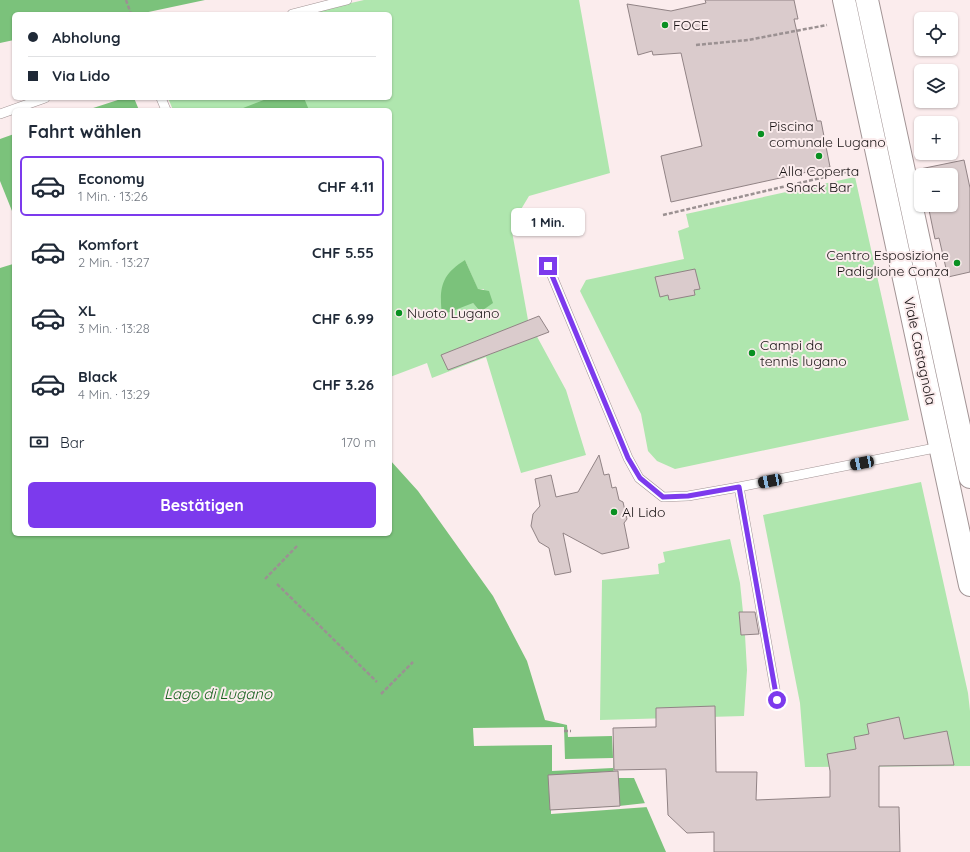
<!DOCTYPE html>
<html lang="de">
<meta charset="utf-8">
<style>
body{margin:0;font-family:Quicksand,sans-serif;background:#f2f2f3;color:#1f2937;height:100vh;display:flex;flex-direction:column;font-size:15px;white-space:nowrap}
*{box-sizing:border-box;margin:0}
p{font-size:13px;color:#747a83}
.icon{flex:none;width:22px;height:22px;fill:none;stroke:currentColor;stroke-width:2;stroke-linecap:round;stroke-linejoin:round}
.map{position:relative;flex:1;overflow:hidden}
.sheet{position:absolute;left:12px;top:108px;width:380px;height:428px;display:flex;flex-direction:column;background:#fff;border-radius:6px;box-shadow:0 1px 3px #0004}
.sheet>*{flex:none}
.guide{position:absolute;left:12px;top:12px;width:380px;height:88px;border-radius:6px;box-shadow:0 1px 3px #0004;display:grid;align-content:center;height:88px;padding:0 16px;background:#fff}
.fabs{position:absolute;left:914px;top:12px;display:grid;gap:8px}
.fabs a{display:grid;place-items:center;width:44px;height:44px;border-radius:6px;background:#fff;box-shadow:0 1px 3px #0004;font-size:20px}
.end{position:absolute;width:18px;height:18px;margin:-9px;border:5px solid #7c3aed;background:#fff;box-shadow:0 0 0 2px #fff}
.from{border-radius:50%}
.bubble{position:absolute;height:28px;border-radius:6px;background:#fff;box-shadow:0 1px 3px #0004;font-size:13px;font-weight:700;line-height:28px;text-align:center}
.car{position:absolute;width:12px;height:24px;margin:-12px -6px;border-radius:5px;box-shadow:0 0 3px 1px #0007;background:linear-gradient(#222 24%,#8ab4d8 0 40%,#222 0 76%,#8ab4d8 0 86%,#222 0)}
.guide b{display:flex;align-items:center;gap:14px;height:38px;font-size:15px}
.guide b+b{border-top:1px solid #e0e1e3}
.guide i{width:10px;height:10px;background:#1f2937}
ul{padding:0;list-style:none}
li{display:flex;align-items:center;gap:12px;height:60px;margin:0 8px 6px;padding:0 8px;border:2px solid transparent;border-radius:6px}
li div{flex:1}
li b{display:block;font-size:15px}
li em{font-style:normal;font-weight:700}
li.current{border-color:#7c3aed}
li>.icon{width:36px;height:36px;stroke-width:1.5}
h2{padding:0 16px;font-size:18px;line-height:48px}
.pay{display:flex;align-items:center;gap:10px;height:44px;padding:0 16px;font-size:15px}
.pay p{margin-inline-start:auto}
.primary-button{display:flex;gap:8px;margin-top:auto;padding:8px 16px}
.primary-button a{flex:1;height:46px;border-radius:6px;background:#7c3aed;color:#fff;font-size:16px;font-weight:700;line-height:46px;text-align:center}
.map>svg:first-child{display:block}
.green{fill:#afe6ae;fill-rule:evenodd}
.water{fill:#7bc27b}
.pier{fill:#fbeced}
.building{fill:#dacbcc;stroke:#918385}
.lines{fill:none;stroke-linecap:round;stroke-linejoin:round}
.lane-casing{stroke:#a29495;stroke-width:10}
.secondary-casing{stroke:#a29495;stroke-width:24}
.path{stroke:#9b9192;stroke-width:2.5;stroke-dasharray:4 2;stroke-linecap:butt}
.lane{stroke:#fff;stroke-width:9}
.secondary{stroke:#fff;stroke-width:22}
.route{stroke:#7c3aed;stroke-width:5}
.poi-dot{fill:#089021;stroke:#fbeced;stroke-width:1.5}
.labels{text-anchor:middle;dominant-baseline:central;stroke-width:4;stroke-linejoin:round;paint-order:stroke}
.poi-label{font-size:14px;fill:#191415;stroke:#fbeced;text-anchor:start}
.street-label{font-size:14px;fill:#191415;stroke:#fbeced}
.water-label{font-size:15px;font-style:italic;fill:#18611f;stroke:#fbeced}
</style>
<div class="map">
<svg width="970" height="852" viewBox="0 0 970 852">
<rect width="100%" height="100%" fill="#fbeced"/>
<path class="green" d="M364 0H579L610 173 529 196 511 226 528 320 566 390 586 455 521 473 486 357 432 378 427 363 390 377V110H173L168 98H390V14H303ZM465 260 478 290 484 289 478 309 473 303Z
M855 177 909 420 675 469 657 461 648 451 641 414 580 291 586 280 684 259 678 231 689 227 686 214Z
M921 482 968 693 970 711V766L805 767 800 703 763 515Z
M730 539 740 583 743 612 739 613 741 635H745L747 670 744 716 600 720 602 580 659 574 658 564 665 562 663 552Z"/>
<path class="water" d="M0 0H205L139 14H14V40L0 43Z
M124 98H134L139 110H87Z
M269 98H304L309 110H238Z
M14 134V216L0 181V139Z
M465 260 478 289 489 291 493 303 483 310 478 309 473 303 442 315C439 288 441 275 465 260Z
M13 264 14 268V534H390V460L418 491 493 596 527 661 545 720 567 725 568 737 612 736 614 778H634L666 852H0V268Z"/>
<path class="pier" d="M564 727 565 759 613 758V768L552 771V745L474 746 473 728Z
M646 803 648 807 551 814V810L619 806Z"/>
<path class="building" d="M705 0H794L798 19H794L817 121H821L830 167 671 202 661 156 702 146 681 53 653 55 652 51 638 55 627 4 671 11 706 3Z
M964 160 970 188V272L948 277 939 238 935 239 928 205H951V175H922L920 169Z
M695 269 700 289 694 290 695 295 669 300 668 295 660 297 655 277Z
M539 316 549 332 448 370 441 355Z
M599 455 604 475 609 474 612 488 616 487 619 500 623 502 627 519 624 523 629 548 602 554 563 533 571 572 555 575 549 548 539 542 531 526 533 514 540 506 535 479 551 475 556 497 578 492Z
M739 612H755L759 634 741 635Z
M715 706 716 772H757L756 800 830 797V771L827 754 856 749 854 737 869 734 867 724 899 717 904 739 947 731 954 765 879 766V807H899L900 852H714V832L687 833 668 815 666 769 614 770 613 728 656 727V708Z
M618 771 620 806 550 810 548 775Z"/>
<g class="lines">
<defs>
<path id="lane" d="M292 14 347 0
M161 98 166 110
M0 114 45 98
M548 266 628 458 639 478 663 497 688 496 739 487 940 447
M739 487 777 700"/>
<path id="secondary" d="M844 0 970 585
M867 0 970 477"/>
</defs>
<use href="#lane" class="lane-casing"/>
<use href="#secondary" class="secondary-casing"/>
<path class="path" d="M126 0 131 14
M696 45 748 40 827 25
M663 215 859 169
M265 579 297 546
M277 584 377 682
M381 694 413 662
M564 731H571"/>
<use href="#lane" class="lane"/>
<use href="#secondary" class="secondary"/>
</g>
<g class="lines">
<path class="route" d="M548 266 628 458 640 478 663 497 688 496 739 487 777 700"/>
</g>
<g class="poi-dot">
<circle cx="665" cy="25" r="4"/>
<circle cx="761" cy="134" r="4"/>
<circle cx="819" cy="156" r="4"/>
<circle cx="957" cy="263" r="4"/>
<circle cx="399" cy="313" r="4"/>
<circle cx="752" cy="353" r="4"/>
<circle cx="614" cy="512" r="4"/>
</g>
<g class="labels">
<g class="poi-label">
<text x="673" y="25">FOCE</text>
<text x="769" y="126">Piscina<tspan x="769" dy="16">comunale Lugano</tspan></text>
<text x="819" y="171" text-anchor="middle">Alla Coperta<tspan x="819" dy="16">Snack Bar</tspan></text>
<text x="949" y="255" text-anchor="end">Centro Esposizione<tspan x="949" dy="16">Padiglione Conza</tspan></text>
<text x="407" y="313">Nuoto Lugano</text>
<text x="760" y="345">Campi da<tspan x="760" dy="16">tennis lugano</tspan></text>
<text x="622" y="512">Al Lido</text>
</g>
<g class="street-label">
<text transform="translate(920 351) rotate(78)">Viale Castagnola</text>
</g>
<g class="water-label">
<text x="218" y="693">Lago di Lugano</text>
</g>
</g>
</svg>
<div class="fabs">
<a><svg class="icon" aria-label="locate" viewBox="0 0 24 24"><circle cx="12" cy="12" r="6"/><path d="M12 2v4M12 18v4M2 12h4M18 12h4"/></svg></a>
<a><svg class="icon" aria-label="layers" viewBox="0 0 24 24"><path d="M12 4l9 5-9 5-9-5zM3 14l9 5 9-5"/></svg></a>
<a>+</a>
<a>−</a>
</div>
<i class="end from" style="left:777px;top:700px"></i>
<i class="end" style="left:548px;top:266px"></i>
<div class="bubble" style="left:511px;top:208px;width:74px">1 Min.</div>
<i class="car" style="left:862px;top:463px;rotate:259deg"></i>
<i class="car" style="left:770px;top:481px;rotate:259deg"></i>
<div class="guide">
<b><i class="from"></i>Abholung</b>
<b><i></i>Via Lido</b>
</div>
<section class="sheet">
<h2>Fahrt wählen</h2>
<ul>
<li class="current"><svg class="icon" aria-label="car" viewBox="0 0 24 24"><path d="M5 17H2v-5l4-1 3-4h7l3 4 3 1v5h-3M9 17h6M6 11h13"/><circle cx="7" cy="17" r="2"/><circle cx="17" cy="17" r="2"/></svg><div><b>Economy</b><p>1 Min. · 13:26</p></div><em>CHF 4.11</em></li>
<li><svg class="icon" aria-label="car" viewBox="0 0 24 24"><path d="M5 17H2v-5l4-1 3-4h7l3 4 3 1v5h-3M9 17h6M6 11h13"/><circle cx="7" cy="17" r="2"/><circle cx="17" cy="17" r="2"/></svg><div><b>Komfort</b><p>2 Min. · 13:27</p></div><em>CHF 5.55</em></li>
<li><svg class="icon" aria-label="car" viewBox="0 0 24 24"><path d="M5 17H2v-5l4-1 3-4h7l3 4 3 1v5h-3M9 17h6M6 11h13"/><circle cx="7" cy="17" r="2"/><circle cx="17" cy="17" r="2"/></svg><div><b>XL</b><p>3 Min. · 13:28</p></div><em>CHF 6.99</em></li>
<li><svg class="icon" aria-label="car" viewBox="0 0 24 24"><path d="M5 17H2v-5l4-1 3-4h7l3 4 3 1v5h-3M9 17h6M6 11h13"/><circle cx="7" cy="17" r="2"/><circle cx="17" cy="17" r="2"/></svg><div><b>Black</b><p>4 Min. · 13:29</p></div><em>CHF 3.26</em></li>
</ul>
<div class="pay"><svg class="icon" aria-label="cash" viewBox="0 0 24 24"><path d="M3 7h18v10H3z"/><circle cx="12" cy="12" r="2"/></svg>Bar<p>170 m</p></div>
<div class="primary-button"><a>Bestätigen</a></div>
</section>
</div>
